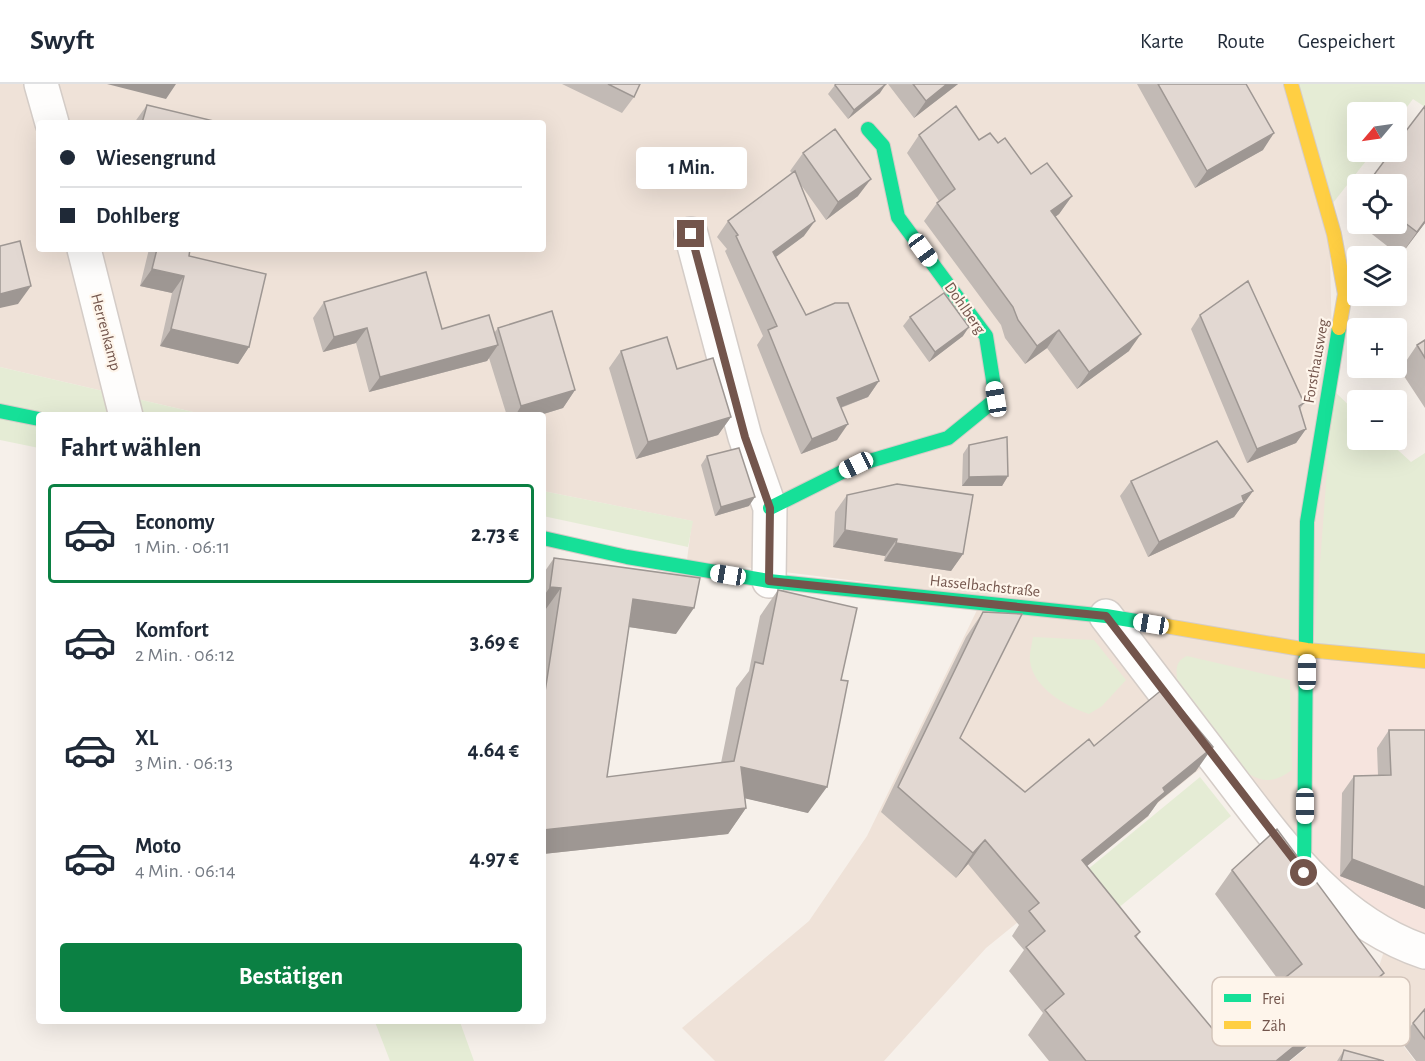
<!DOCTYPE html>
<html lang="de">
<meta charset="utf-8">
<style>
body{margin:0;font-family:"Alegreya Sans",sans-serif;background:#f2f2f3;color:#1f2937;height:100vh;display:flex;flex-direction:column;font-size:22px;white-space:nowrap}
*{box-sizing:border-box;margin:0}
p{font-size:20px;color:#747a83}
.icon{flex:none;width:33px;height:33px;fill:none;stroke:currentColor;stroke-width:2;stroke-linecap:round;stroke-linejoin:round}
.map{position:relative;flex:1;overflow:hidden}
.panel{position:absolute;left:36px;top:328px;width:510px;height:612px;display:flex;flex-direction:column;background:#fff;border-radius:6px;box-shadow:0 6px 24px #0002}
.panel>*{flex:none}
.guide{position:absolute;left:36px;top:36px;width:510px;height:132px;border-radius:6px;box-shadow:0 6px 24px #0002;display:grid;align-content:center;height:132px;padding:0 24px;background:#fff}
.needle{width:39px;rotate:241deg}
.tools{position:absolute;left:1347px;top:18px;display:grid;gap:12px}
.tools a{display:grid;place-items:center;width:60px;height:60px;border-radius:6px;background:#fff;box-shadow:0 6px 24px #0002;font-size:30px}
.end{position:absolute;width:27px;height:27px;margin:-14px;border:8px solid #73554c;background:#fff;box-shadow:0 0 0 3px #fff}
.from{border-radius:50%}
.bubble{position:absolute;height:42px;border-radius:6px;background:#fff;box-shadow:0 6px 24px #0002;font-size:20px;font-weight:600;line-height:42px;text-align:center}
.car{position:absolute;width:18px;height:36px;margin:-18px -9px;border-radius:8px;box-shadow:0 0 4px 2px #0007;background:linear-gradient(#fff 24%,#345 0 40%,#fff 0 76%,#345 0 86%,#fff 0)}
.guide b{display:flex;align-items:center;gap:21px;height:57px;font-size:22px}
.guide b+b{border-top:2px solid #e0e1e3}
.guide i{width:15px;height:15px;background:#1f2937}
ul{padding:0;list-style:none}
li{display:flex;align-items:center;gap:18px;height:99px;margin:0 12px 9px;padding:0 12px;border:3px solid transparent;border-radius:6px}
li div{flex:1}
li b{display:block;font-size:22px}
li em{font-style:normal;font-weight:600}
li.on{border-color:#0b8043}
li>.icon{width:54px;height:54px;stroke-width:1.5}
h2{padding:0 24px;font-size:27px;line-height:72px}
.action{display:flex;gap:12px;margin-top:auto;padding:12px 24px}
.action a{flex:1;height:69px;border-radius:6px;background:#0b8043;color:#fff;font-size:24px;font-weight:600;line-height:69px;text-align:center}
header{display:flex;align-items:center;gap:36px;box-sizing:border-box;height:84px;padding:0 30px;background:#fff;border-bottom:2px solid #e0e1e3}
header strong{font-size:28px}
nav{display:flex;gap:33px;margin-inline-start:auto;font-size:21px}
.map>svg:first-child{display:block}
.residential{fill:#efe2d8;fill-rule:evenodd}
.commercial{fill:#f6e4de}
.green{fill:#e5ecd5}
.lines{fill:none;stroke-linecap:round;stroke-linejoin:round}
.street-casing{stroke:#d4ccc7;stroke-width:36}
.fast-casing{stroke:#d5ccc7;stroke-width:16}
.slow-casing{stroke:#d5ccc7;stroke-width:16}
.street{stroke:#fefdfc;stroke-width:33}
.fast{stroke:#16e098;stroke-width:14}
.slow{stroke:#ffcf43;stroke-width:14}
.wall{fill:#c2bab5}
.shaded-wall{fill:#9e9793}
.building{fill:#e2d8d2;stroke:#9e9793;stroke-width:1.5}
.route{stroke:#73554c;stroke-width:8}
.labels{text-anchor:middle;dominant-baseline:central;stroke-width:4.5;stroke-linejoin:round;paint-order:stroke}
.street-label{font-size:16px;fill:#73554c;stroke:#fef5eb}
.key{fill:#fef5eb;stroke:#d4c5bb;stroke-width:1.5}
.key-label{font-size:16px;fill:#73554c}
</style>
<header>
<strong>Swyft</strong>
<nav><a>Karte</a><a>Route</a><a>Gespeichert</a></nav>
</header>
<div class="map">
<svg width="1425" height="977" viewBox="0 0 1425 977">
<rect width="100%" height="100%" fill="#f6f0ea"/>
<path class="residential" d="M0 0H1296L1329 124 1333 306 1359 831 1108 528 687 476 692 437 543 407V332L206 331 0 283ZM39 39H543V165H39Z
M979 522 1105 535 1212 675 1147 728 1149 732 986 864 884 977H715L682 944 809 837 867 752Z
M1388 855 1425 870V926L1399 956 1415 977H1290L1369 913Z"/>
<path class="commercial" d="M1309 570 1425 579V860L1307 783Z"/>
<path class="green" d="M1296 0H1425V23L1413 15 1397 36 1396 28H1358V68H1373L1329 124Z
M0 283 206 331 39 332V364L0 356Z
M1333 306 1357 329 1358 356H1387L1411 378 1425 369V570L1314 560Z
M543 407 693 437 688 463 543 432Z
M1033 553 1094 556 1126 596 1102 622 1089 630C1067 623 1033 604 1030 577 1029 570 1032 560 1033 553Z
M1187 572 1290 596 1292 686C1276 697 1266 700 1249 690L1177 595C1176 584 1176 577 1187 572Z
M1200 693 1231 732 1101 838 1070 800Z
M375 938H460L474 977H390Z"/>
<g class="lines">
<defs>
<path id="street" d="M41 0 52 39
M691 150 745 353 770 424 769 497
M84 165 126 332
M1106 532C1144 582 1182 631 1220 681 1277 755 1332 837 1425 868"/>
<path id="fast" d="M0 327 39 335
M770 424 856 381 948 354 996 315 986 252 898 133 883 62 868 45
M543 454 627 473 769 497 1106 532 1160 541
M1304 789 1307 438 1339 244"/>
<path id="slow" d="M1291 0 1334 150 1345 210 1339 244
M1160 541 1307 566 1425 577"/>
</defs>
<use href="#street" class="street-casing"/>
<use href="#fast" class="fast-casing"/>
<use href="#slow" class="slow-casing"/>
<use href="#street" class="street"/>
<use href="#fast" class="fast"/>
<use href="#slow" class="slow"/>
</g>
<path class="wall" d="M562 0H640L634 13 622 29Z
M888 0H958L914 34Z
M1137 0H1246L1263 66 1195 104Z
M835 1 880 9 848 35 828 10Z
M147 21 218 39H134Z
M1425 22V139L1400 172 1359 140H1396V100H1367Z
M919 51 979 56 998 59 1031 90 1072 112 1059 130 1055 133 1129 267 1077 305 1047 264 1025 280 1005 254 1001 241 924 137 937 119 939 117 907 69Z
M803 69 858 112 826 136 801 101 804 152 776 173 806 231 879 297 868 313 841 324 837 356 801 370 757 261 763 252 725 167 727 165 717 153 728 137 792 89 790 87Z
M149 165H190L189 172 249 263 238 280 160 262 172 209 140 202Z
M324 218 442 245 494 249 498 244 575 306 563 324 537 332H507L489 274 487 277 369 308 356 259 323 268 313 234Z
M1200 231 1304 319 1300 325 1306 345 1296 359 1247 379 1191 245Z
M910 233 963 252 929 278 903 242Z
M1425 256V324L1400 286 1417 261Z
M621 267 677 285 731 333 718 351 636 375 609 284Z
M969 361 1008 392 1002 402H962L963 370Z
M707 372 749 422 715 432 701 381Z
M1131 397 1253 407 1234 433 1148 473 1120 412Z
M847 411 963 470 951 487 884 477 885 472 833 463 835 428Z
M554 474 676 550 629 543 607 693 721 679 736 604 749 587 760 532 778 506 808 729 745 714 746 724 728 750 543 770V490Z
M983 528 960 654 1025 708 1094 662 1196 687 1158 718 1148 732 1087 782 1140 848 1136 854 1216 949 1280 898 1215 810 1232 786 1367 913 1289 977H1049L1028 951 1043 929 1009 887 1024 866 1012 852 1019 841 968 780 956 794 881 728 966 553Z
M1389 646 1425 825 1340 792 1342 709 1354 692 1378 691 1377 664Z
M1425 925V977H1416L1400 956 1413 939Z
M1344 966 1384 977H1337Z"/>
<path class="shaded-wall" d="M107 0H176L166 15Z
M886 0 880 9 848 35 854 26Z
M947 0H958L914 34 926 17Z
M1274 49 1263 66 1195 104 1207 87Z
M871 95 858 112 826 136 838 118Z
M1072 112 1059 130 1039 145 1051 127Z
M815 137 804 152 762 183 773 168Z
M1425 137V139L1400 172 1417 148Z
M152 185 184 192 172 209 140 202Z
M31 202 18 220 0 224V210Z
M969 243 963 252 929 278 935 268Z
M367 244 356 259 323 268 334 253Z
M171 245 249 263 238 280 160 262Z
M1059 246 1047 264 1025 280 1037 262Z
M1141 250 1129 267 1077 305 1089 288Z
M498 261 487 277 369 308 380 293Z
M879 297 868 313 826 329 837 314Z
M575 306 563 324 537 332H515L521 322Z
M731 333 718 351 636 375 648 358Z
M848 340 837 356 801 370 812 355Z
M1306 345 1296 359 1247 379 1257 365Z
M1008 392 1002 402H962L969 393Z
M1253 407 1234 433 1148 473 1159 458Z
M755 413 749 422 715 432 721 423Z
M845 446 897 455 885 472 833 463Z
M896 459 963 470 951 487 884 477Z
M550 503 561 504 543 529V513Z
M633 515 694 524 676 550 615 541Z
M1213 663 1196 687 1158 718 1148 732 1065 800 1082 776 1163 704Z
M741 683 827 703 808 729 722 709Z
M746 724 728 750 543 770V746Z
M985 756 968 780 956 794 973 769Z
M1352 775 1425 803V825L1340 792Z
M1384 889 1367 913 1289 977H1276Z"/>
<path class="building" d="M608 0H640L634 13Z
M836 0H886L854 26 835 1Z
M913 0H947L926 17Z
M1158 0H1246L1274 49 1207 87Z
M147 21 218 38V39H142Z
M956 22 979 56 990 49 998 59 1005 54 1031 90 1047 79 1072 112 1051 127 1141 250 1089 288 1059 246 1037 262 1018 236 1013 223 937 119 955 105 919 51Z
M1425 22V137L1417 148 1396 132V100H1383L1373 92 1391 68H1396V60Z
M835 45 871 95 838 118 803 69Z
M795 87 815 137 773 168 806 231 835 219H848L879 297 837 314 848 340 812 355 768 246 777 242 736 152 738 151 728 137Z
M20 157 31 202 0 210V162Z
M157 165H190L189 172 266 190 249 263 171 245 184 192 152 185Z
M426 188 442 245 489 231 498 261 380 293 367 244 334 253 324 218Z
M1248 197 1304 319 1299 322 1306 345 1257 365 1200 231Z
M944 209 969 243 935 268 910 233Z
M552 227 575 306 521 322 498 244Z
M667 253 677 285 713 274 731 333 648 358 621 267Z
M1425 256V274L1417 261Z
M1007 353 1008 392 969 393V361Z
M1217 357 1253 407 1242 412 1244 418 1159 458 1131 397Z
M739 364 755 413 721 423 707 372Z
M897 400 973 411 963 470 896 459 897 455 845 446 847 411Z
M554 474 700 494 694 524 633 515 607 693 734 677 755 578 763 580 778 506 857 524 841 596 848 597 827 703 741 683 746 724 543 746V621L561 504 550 503Z
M983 528 1022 530 960 654 1025 708 1089 655 1094 662 1164 604 1213 663 1163 704 1165 708 1082 776 1140 848 1135 852 1216 949 1302 880 1232 786 1277 745 1384 889 1276 977H1086L1045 926 1064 910 1026 863 1045 847 1029 827 1039 819 985 756 973 769 898 703Z
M1389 646H1425V803L1352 775 1354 692 1391 691Z
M1425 925V955L1413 939Z
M1344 966 1384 977H1341Z"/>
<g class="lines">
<path class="route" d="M691 150 745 353 770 424 769 497 1106 532 1304 789"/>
</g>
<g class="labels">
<g class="street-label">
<text transform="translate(965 224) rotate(55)">Dohlberg</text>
<text transform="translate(106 248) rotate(75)">Herrenkamp</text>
<text transform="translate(1316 277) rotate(-80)">Forsthausweg</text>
<text transform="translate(985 502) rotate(6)">Hasselbachstraße</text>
</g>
</g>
<rect x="1212" y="893" width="198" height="69" rx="9" class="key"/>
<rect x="1224" y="910" width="27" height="8" fill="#16e098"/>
<rect x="1224" y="937" width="27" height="8" fill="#ffcf43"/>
<g class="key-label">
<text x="1262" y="920">Frei</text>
<text x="1262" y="947">Zäh</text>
</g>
</svg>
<div class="tools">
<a><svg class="needle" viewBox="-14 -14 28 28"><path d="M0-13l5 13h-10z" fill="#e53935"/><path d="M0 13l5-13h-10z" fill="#747a83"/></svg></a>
<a><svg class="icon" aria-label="locate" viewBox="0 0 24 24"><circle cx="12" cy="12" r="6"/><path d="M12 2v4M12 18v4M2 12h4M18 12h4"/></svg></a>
<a><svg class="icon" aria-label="layers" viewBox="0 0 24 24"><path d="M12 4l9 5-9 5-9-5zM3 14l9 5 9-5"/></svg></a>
<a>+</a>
<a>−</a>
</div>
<i class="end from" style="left:1304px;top:789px"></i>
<i class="end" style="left:691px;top:150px"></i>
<div class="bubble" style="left:636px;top:63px;width:111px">1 Min.</div>
<i class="car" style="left:923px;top:166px;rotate:144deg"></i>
<i class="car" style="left:996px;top:315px;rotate:351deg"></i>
<i class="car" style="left:856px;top:381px;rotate:244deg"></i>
<i class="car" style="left:728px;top:491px;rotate:279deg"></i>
<i class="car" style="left:1151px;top:540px;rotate:280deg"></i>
<i class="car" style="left:1307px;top:588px;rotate:0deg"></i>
<i class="car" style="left:1305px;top:722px;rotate:180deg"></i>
<div class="guide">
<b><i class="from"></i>Wiesengrund</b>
<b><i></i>Dohlberg</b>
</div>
<section class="panel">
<h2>Fahrt wählen</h2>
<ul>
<li class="on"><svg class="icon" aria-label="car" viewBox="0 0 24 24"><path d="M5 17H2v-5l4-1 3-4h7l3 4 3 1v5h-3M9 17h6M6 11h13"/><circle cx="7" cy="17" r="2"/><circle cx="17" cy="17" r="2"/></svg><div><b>Economy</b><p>1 Min. · 06:11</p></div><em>2.73 €</em></li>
<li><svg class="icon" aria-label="car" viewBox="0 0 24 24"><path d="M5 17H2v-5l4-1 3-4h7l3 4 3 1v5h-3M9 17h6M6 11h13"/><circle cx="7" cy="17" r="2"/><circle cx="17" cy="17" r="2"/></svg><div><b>Komfort</b><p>2 Min. · 06:12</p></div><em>3.69 €</em></li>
<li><svg class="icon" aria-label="car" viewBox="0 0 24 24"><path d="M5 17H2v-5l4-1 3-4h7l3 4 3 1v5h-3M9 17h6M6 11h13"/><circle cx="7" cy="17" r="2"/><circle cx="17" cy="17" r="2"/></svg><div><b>XL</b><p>3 Min. · 06:13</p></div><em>4.64 €</em></li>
<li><svg class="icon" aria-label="car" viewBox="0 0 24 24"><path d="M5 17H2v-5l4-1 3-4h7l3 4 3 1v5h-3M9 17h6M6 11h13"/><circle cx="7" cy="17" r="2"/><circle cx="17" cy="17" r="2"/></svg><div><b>Moto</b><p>4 Min. · 06:14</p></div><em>4.97 €</em></li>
</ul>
<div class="action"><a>Bestätigen</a></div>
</section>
</div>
